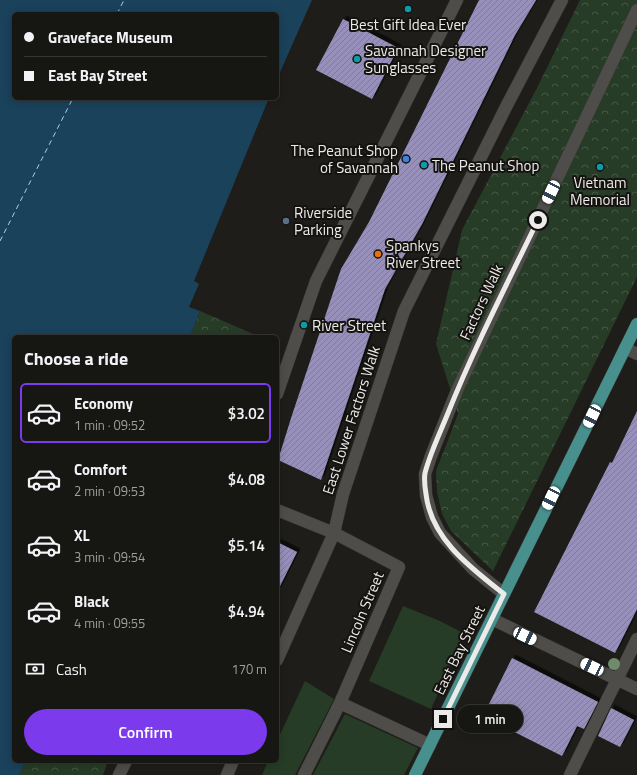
<!DOCTYPE html>
<meta charset="utf-8">
<style>
body{margin:0;font-family:"Titillium Web",sans-serif;background:#232321;color:#f1f3f6;height:100vh;display:flex;flex-direction:column;font-size:15px;white-space:nowrap}
*{box-sizing:border-box;margin:0}
p{font-size:13px;color:#9e9fa0}
.icon{flex:none;width:22px;height:22px;fill:none;stroke:currentColor;stroke-width:2;stroke-linecap:round;stroke-linejoin:round}
.map{position:relative;flex:1;overflow:hidden}
.drawer{position:absolute;left:12px;top:335px;width:267px;height:428px;display:flex;flex-direction:column;background:#161613;border-radius:6px;box-shadow:0 2px 10px #0003,0 0 0 1px #353533}
.drawer>*{flex:none}
.hud{position:absolute;left:12px;top:12px;width:267px;height:88px;border-radius:6px;box-shadow:0 2px 10px #0003,0 0 0 1px #353533;display:grid;align-content:center;height:88px;padding:0 12px;background:#161613}
.end{position:absolute;width:18px;height:18px;margin:-9px;border:5px solid #ecebe9;background:#111;box-shadow:0 0 0 2px #111}
.from{border-radius:50%}
.bubble{position:absolute;height:28px;border-radius:14px;background:#161613;box-shadow:0 2px 10px #0003,0 0 0 1px #353533;font-size:13px;font-weight:600;line-height:28px;text-align:center}
.car{position:absolute;width:12px;height:24px;margin:-12px -6px;border-radius:5px;box-shadow:0 0 3px 1px #0007;background:linear-gradient(#fff 24%,#345 0 40%,#fff 0 76%,#345 0 86%,#fff 0)}
.hud b{display:flex;align-items:center;gap:14px;height:38px;font-size:15px}
.hud b+b{border-top:1px solid #353533}
.hud i{width:10px;height:10px;background:#f1f3f6}
ul{padding:0;list-style:none}
li{display:flex;align-items:center;gap:12px;height:60px;margin:0 8px 6px;padding:0 4px;border:2px solid transparent;border-radius:6px}
li div{flex:1}
li b{display:block;font-size:15px}
li em{font-style:normal;font-weight:600}
li.current{border-color:#7c3aed}
li>.icon{width:36px;height:36px;stroke-width:1.5}
h2{padding:0 12px;font-size:18px;line-height:48px}
.pay{display:flex;align-items:center;gap:10px;height:44px;padding:0 12px;font-size:15px}
.pay p{margin-inline-start:auto}
.primary-button{display:flex;gap:8px;margin-top:auto;padding:8px 12px}
.primary-button a{flex:1;height:46px;border-radius:24px;background:#7c3aed;color:#fff;font-size:16px;font-weight:600;line-height:46px;text-align:center}
.map>svg:first-child{display:block}
.grass{fill:#263c26}
.park{fill:url(#park-crowns)}
.water{fill:#1a425b}
.lines{fill:none;stroke-linecap:round;stroke-linejoin:round}
.ferry{stroke:#a0d4f7;stroke-width:1;stroke-dasharray:5 4;stroke-linecap:butt}
.building{fill:url(#building-hatch);filter:url(#shadow)}
.minor-casing{stroke:#3a3937;stroke-width:13}
.major-casing{stroke:#3a3937;stroke-width:13}
.minor{stroke:#4e4d49;stroke-width:12}
.major{stroke:#47908d;stroke-width:12}
.tree{fill:#6e8b6c}
.route{stroke:#ecebe9;stroke-width:5}
.culture-dot{fill:#0f9aa8;stroke:#151310;stroke-width:1.5}
.shop-dot{fill:#3f7fe0;stroke:#151310;stroke-width:1.5}
.service-dot{fill:#5c6f8a;stroke:#151310;stroke-width:1.5}
.food-dot{fill:#e8710a;stroke:#151310;stroke-width:1.5}
.labels{text-anchor:middle;dominant-baseline:central;stroke-width:4;stroke-linejoin:round;paint-order:stroke}
.poi-label{font-size:15px;fill:#ecebe9;stroke:#151310;text-anchor:start}
.street-label{font-size:15px;fill:#ecebe9;stroke:#151310}
</style>
<div class="map">
<svg width="637" height="775" viewBox="0 0 637 775">
<defs>
<pattern id="park-crowns" width="20" height="18" patternUnits="userSpaceOnUse"><rect width="20" height="18" fill="#263c26"/><path d="M2 6a3 3 0 1 1 6 0M12 15a3 3 0 1 1 6 0" fill="none" stroke="#465846"/></pattern>
<pattern id="building-hatch" width="6" height="6" patternUnits="userSpaceOnUse"><rect width="6" height="6" fill="#9690ba"/><path d="M-1 1l2-2M0 6l6-6M5 7l2-2" fill="none" stroke="#7e7a97"/></pattern>
<filter id="shadow"><feDropShadow dx="3.5" dy="-3.5" stdDeviation="0" flood-color="#0009"/></filter>
</defs>
<rect width="100%" height="100%" fill="#1e1d19"/>
<path class="grass" d="M403 606 440 621 465 634 431 709 369 681Z
M305 681 334 699 295 775H262L268 761H277V741Z
M345 714 418 748 404 775H313Z"/>
<path class="park" d="M580 0H637V277L493 571 451 531 442 514 437 492 436 471 458 414 436 344 462 230 538 86Z
M200 311 260 337H190Z
M26 761H108L103 775H19Z"/>
<path class="water" d="M0 0H312L277 79V14H14V98H269L194 281 199 284 189 307 200 311 190 337H14V761H26L19 775H0Z"/>
<g class="lines">
<path class="ferry" d="M117 14 124 0
M0 241 73 98"/>
</g>
<path class="building" d="M479 0H536L515 35 422 224 385 289 321 480 278 460 292 415 341 269 369 222Z
M343 19 398 48 372 99 316 70Z
M637 411V609L615 653 534 612 610 462 612 463Z
M277 542 297 552 277 592Z
M512 658 598 702 584 729 577 726 562 756 483 716Z
M611 708 634 720 620 747 598 736Z"/>
<g class="lines">
<defs>
<path id="minor" d="M625 348 637 354
M277 394 316 281 457 0
M277 510 334 533 399 567 340 703 304 775
M504 594 473 569 440 533 432 517 426 495 425 474 431 456 458 388 637 10
M492 619 637 689
M277 660 334 533 343 494 404 311 507 105 562 0
M340 703 430 745
M119 775 126 761
M227 775 233 761
M570 775 637 639"/>
<path id="major" d="M415 775 637 324"/>
</defs>
<use href="#minor" class="minor-casing"/>
<use href="#major" class="major-casing"/>
<use href="#minor" class="minor"/>
<use href="#major" class="major"/>
</g>
<circle class="tree" cx="614" cy="664" r="6"/>
<g class="lines">
<path class="route" d="M443 719 504 594C471 568 431 539 426 494 425 488 424 479 425 473 430 453 440 433 448 413 474 348 507 284 538 220"/>
</g>
<g class="culture-dot">
<circle cx="408" cy="9" r="4"/>
<circle cx="357" cy="59" r="4"/>
<circle cx="424" cy="165" r="4"/>
<circle cx="600" cy="167" r="4"/>
<circle cx="304" cy="325" r="4"/>
</g>
<circle class="shop-dot" cx="406" cy="159" r="4"/>
<circle class="service-dot" cx="286" cy="221" r="4"/>
<circle class="food-dot" cx="378" cy="254" r="4"/>
<g class="labels">
<g class="poi-label">
<text x="408" y="24" text-anchor="middle">Best Gift Idea Ever</text>
<text x="365" y="50">Savannah Designer<tspan x="365" dy="17">Sunglasses</tspan></text>
<text x="398" y="150" text-anchor="end">The Peanut Shop<tspan x="398" dy="17">of Savannah</tspan></text>
<text x="432" y="165">The Peanut Shop</text>
<text x="600" y="182" text-anchor="middle">Vietnam<tspan x="600" dy="17">Memorial</tspan></text>
<text x="294" y="212">Riverside<tspan x="294" dy="17">Parking</tspan></text>
<text x="386" y="245">Spankys<tspan x="386" dy="17">River Street</tspan></text>
<text x="312" y="325">River Street</text>
</g>
<g class="street-label">
<text transform="translate(481 302) rotate(-65)">Factors Walk</text>
<text transform="translate(351 420) rotate(-72)">East Lower Factors Walk</text>
<text transform="translate(362 612) rotate(-67)">Lincoln Street</text>
<text transform="translate(459 650) rotate(-64)">East Bay Street</text>
</g>
</g>
</svg>
<i class="end from" style="left:538px;top:220px"></i>
<i class="end" style="left:443px;top:719px"></i>
<div class="bubble" style="left:457px;top:705px;width:66px">1 min</div>
<i class="car" style="left:551px;top:192px;rotate:206deg"></i>
<i class="car" style="left:592px;top:416px;rotate:206deg"></i>
<i class="car" style="left:551px;top:498px;rotate:206deg"></i>
<i class="car" style="left:525px;top:636px;rotate:115deg"></i>
<i class="car" style="left:592px;top:667px;rotate:295deg"></i>
<div class="hud">
<b><i class="from"></i>Graveface Museum</b>
<b><i></i>East Bay Street</b>
</div>
<section class="drawer">
<h2>Choose a ride</h2>
<ul>
<li class="current"><svg class="icon" aria-label="car" viewBox="0 0 24 24"><path d="M5 17H2v-5l4-1 3-4h7l3 4 3 1v5h-3M9 17h6M6 11h13"/><circle cx="7" cy="17" r="2"/><circle cx="17" cy="17" r="2"/></svg><div><b>Economy</b><p>1 min · 09:52</p></div><em>$3.02</em></li>
<li><svg class="icon" aria-label="car" viewBox="0 0 24 24"><path d="M5 17H2v-5l4-1 3-4h7l3 4 3 1v5h-3M9 17h6M6 11h13"/><circle cx="7" cy="17" r="2"/><circle cx="17" cy="17" r="2"/></svg><div><b>Comfort</b><p>2 min · 09:53</p></div><em>$4.08</em></li>
<li><svg class="icon" aria-label="car" viewBox="0 0 24 24"><path d="M5 17H2v-5l4-1 3-4h7l3 4 3 1v5h-3M9 17h6M6 11h13"/><circle cx="7" cy="17" r="2"/><circle cx="17" cy="17" r="2"/></svg><div><b>XL</b><p>3 min · 09:54</p></div><em>$5.14</em></li>
<li><svg class="icon" aria-label="car" viewBox="0 0 24 24"><path d="M5 17H2v-5l4-1 3-4h7l3 4 3 1v5h-3M9 17h6M6 11h13"/><circle cx="7" cy="17" r="2"/><circle cx="17" cy="17" r="2"/></svg><div><b>Black</b><p>4 min · 09:55</p></div><em>$4.94</em></li>
</ul>
<div class="pay"><svg class="icon" aria-label="cash" viewBox="0 0 24 24"><path d="M3 7h18v10H3z"/><circle cx="12" cy="12" r="2"/></svg>Cash<p>170 m</p></div>
<div class="primary-button"><a>Confirm</a></div>
</section>
</div>
